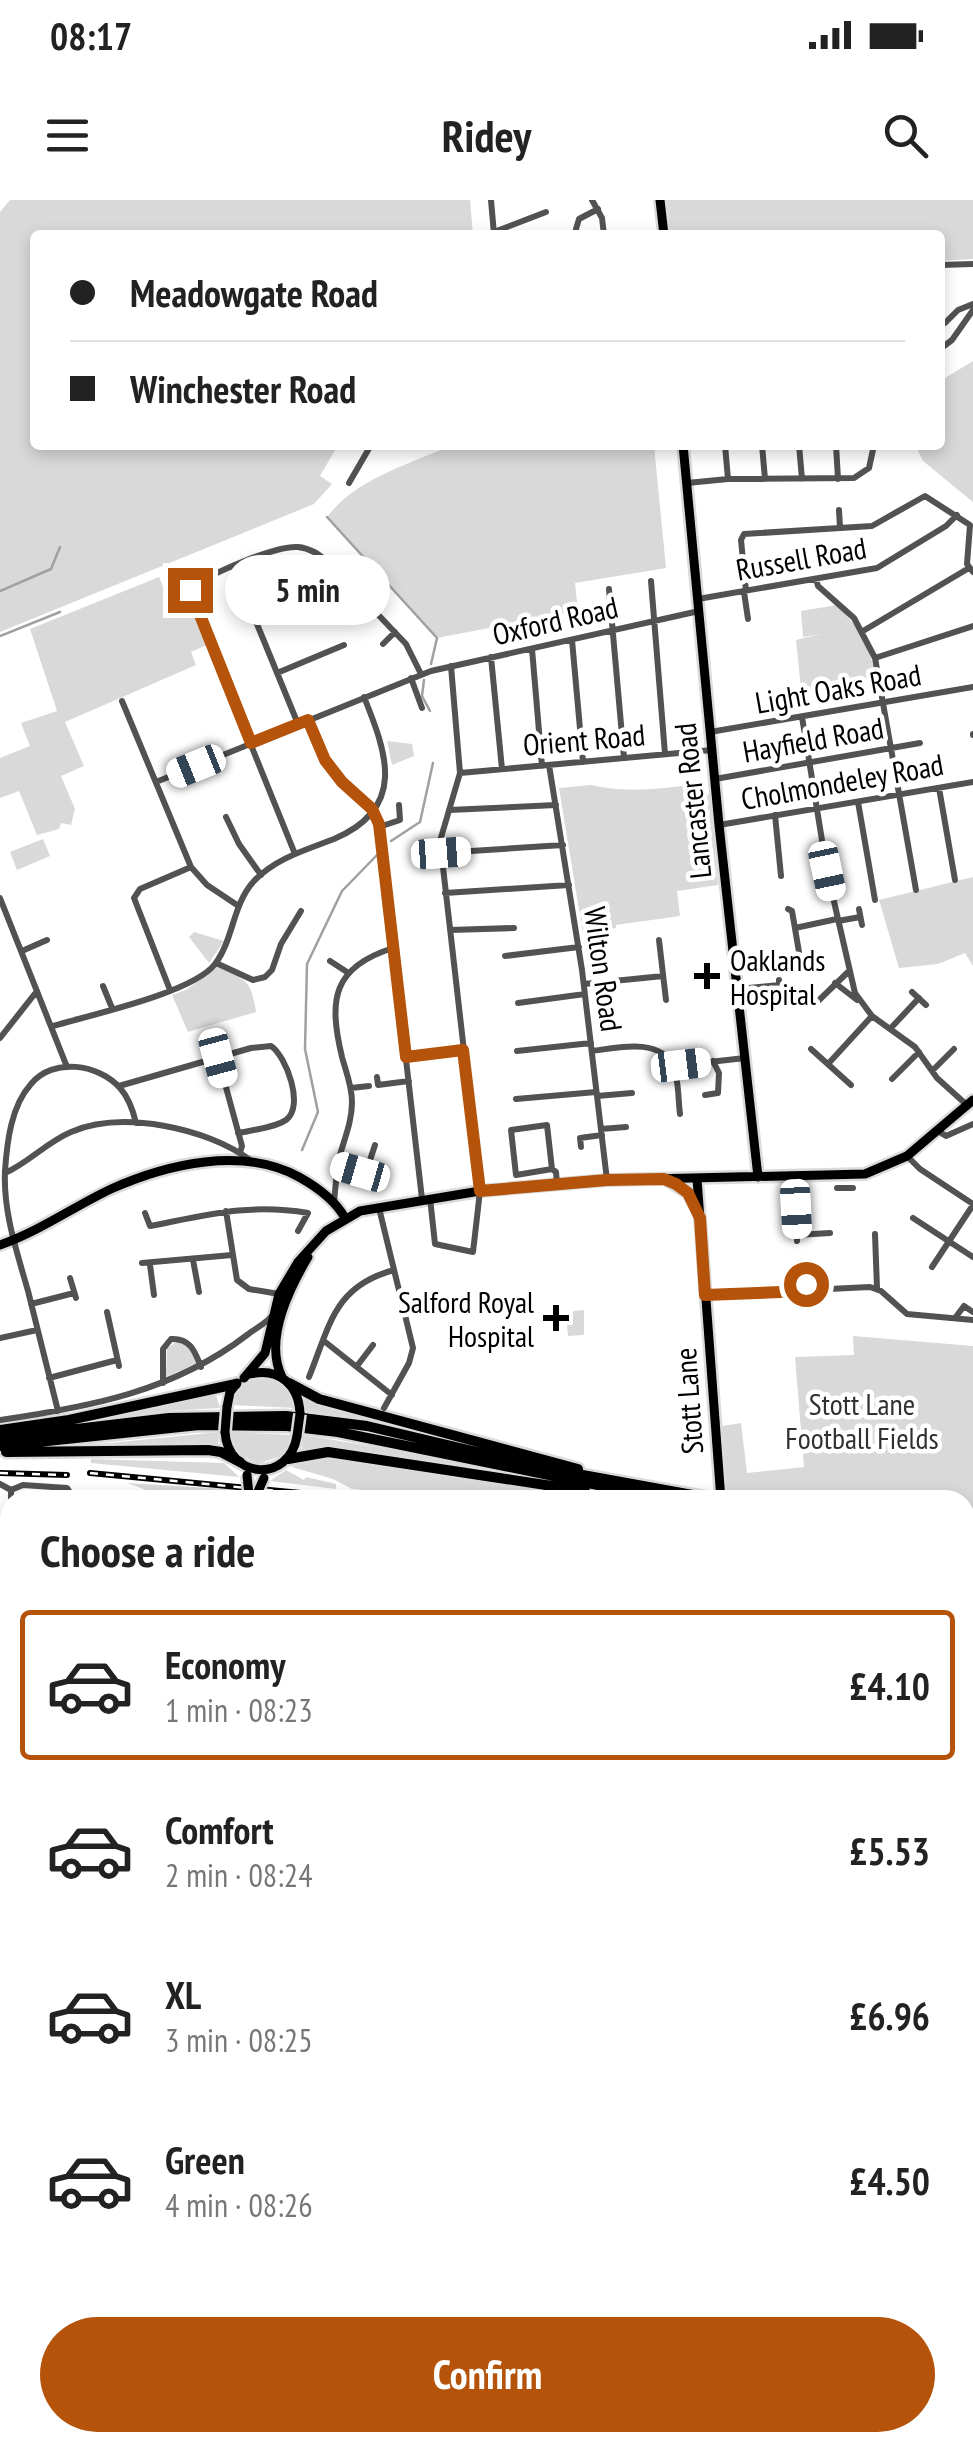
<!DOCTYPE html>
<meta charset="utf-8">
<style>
body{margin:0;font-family:"PT Sans Narrow",sans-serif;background:#f6f6f6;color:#222;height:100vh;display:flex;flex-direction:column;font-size:38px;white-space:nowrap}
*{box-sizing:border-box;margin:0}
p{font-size:32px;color:#767676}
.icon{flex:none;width:55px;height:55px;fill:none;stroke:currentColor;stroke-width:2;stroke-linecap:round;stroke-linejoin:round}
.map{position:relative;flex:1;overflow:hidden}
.drawer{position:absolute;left:0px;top:1290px;width:975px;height:962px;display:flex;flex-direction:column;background:#fff;border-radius:30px 30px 0 0;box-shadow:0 5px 15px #0003}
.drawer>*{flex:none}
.hud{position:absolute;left:30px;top:30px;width:915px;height:220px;border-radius:10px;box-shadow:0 5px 15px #0003;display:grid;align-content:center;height:220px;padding:0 40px;background:#fff}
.end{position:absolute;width:45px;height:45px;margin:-22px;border:12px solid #b45309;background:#fff;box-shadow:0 0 0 5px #fff}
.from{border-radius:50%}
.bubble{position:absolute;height:70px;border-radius:35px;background:#fff;box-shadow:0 5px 15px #0003;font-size:32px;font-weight:600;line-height:70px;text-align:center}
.car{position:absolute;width:30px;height:60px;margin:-30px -15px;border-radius:12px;box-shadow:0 0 8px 2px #0007;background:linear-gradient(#fff 24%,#345 0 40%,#fff 0 76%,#345 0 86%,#fff 0)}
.hud b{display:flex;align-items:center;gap:35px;height:95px;font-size:38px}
.hud b+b{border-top:2px solid #e0e0e0}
.hud i{width:25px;height:25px;background:#222}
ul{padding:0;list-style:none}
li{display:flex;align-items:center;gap:30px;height:150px;margin:0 20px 15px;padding:0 20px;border:5px solid transparent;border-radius:10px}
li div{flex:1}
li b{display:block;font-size:38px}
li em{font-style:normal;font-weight:600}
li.active{border-color:#b45309}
li>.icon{width:90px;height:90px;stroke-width:1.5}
h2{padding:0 40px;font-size:45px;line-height:120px}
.button{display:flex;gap:20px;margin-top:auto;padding:20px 40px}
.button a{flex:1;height:115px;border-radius:60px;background:#b45309;color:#fff;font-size:40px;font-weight:600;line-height:115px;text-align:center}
.status{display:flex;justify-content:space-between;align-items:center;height:70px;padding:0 50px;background:#fff;direction:ltr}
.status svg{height:28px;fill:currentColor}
header{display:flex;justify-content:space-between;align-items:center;height:130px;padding:0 40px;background:#fff;font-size:45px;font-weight:600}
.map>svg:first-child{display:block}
.green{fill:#d9d9d9}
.water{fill:#a0a0a0}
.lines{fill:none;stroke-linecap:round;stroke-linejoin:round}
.stream{stroke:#a0a0a0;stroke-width:2.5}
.major-casing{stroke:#dbdbdb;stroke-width:14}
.highway-casing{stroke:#dbdbdb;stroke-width:15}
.minor{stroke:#525252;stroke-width:6}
.major{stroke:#000;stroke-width:9}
.highway{stroke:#000;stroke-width:10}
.tram{stroke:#000;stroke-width:2.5}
.rail-casing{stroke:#000;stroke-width:6}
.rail{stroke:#fff;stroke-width:2.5;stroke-dasharray:8;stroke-linecap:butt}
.major-bridge-casing{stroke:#dbdbdb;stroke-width:14;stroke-linecap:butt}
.major-bridge{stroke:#000;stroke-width:9}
.route{stroke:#b45309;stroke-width:12}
.poi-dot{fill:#000;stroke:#fff;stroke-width:4}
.labels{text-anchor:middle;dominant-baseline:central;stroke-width:9;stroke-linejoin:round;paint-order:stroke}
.street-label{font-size:30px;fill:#000;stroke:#fff}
.poi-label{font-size:30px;fill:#000;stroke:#fff;text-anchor:start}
.park-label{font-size:30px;fill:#303030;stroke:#fff}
</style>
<div class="status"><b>08:17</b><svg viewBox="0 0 49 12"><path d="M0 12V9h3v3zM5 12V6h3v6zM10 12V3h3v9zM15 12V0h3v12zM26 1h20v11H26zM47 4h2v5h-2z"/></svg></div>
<header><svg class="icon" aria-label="menu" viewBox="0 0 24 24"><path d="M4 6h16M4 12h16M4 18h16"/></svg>Ridey<svg class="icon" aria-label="search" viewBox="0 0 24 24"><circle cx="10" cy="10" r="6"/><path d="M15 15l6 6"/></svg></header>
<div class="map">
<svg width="973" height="2251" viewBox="0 0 973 2251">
<rect width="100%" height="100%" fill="#fff"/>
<path class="green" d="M10 0H470L473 35H35V245H338L320 276 332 284 314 304 0 432V12Z
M667 0H973V59L940 61V35H670Z
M973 161V302L923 261 915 245H940V181Z
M452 245H654L666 368 575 383 578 411 437 438 327 317C357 278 408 265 452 245Z
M159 377 170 404 187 398 207 445 191 452 196 465 65 522 84 566 61 576 75 609 71 625 61 623 59 629 37 635 19 591 0 598V558L30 546 21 523 57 511 30 429Z
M837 405C858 426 870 447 876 477L801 489 796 440 820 434 803 437 801 411Z
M387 541 412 544 414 556 392 565Z
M591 585C618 592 658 590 688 585L690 596 710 594 718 685 677 691 680 716 616 725V728L583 734 559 588Z
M43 639 50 656 17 670 10 652Z
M973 677V766L965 753 938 764 899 768 879 700Z
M194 732 224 741 209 763 189 737Z
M217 767C247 780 251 780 256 812L188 832 172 795 186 790Z
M584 1110V1135L568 1136 566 1112Z
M853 1136 973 1146V1347L965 1345V1300H761L727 1293 722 1226 741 1223 747 1273 804 1267 795 1157 854 1155Z
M178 1141 190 1145 198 1163 166 1177 167 1148Z
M261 1177C280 1180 292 1187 295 1208L231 1205C236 1188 244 1179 261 1177Z
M216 1195 220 1208 164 1211 100 1220V1218Z
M305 1197 326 1204 460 1242 345 1217 305 1212Z
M219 1232 218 1247H70Z
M229 1232 293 1235 281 1256 258 1264 238 1253Z
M303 1235 394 1250 535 1280 302 1252Z
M330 1256 583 1295 618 1300H472L352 1289 333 1279 292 1267 302 1261Z
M91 1259 224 1263 239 1277 91 1263Z
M286 1270 304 1280 306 1277 336 1284V1289L270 1281Z
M127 1283 243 1290 244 1294 146 1290Z
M965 1446 973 1448V1559Z
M965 1518C972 1554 973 1647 965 1683Z
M965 1882 973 1884V1960L965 1970Z
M973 2210V2251H943L949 2243 965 2242V2221Z"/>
<path class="water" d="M973 1673V1758C957 1738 962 1694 973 1673Z
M10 1804V1871L0 1875V1808Z
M965 1806 973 1812V1884L970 1885 965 1882Z"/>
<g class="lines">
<path class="stream" d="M327 317 437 438 431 464
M0 391 51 369 60 347
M0 436 60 412
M424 480 422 496 430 511
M391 641 420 622 433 563
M302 950 318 912 305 849 307 764 342 691 378 654"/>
<defs>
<path id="major" d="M660 0 664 35
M683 245 719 625 758 977
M697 979 721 1300
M667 980 688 993 695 1006
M0 1045C40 1031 73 1007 111 989 167 964 243 946 299 977 317 987 335 1000 345 1018
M250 1174C279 1167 299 1185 300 1214
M282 1177C264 1141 289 1089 308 1057
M244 1178 265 1153 279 1094 298 1062 326 1031 360 1011 480 991 607 980 865 974 907 956 973 900
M227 1207 230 1192 237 1183
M225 1232C228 1279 289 1284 297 1236
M965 1438 973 1440
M0 1566 10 1562
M0 2237 10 2232
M45 2242 57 2251
M544 2251 547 2242
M551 2251 555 2242"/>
<path id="highway" d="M289 1183 319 1199 578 1269
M0 1230 69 1220 236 1184
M0 1238 169 1218 286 1216 367 1226 544 1268 720 1300
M0 1246 199 1225 287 1226 338 1232 671 1300
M6 1252 208 1250 221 1252 240 1262
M288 1259 328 1252 585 1291
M965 1351 973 1353
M965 1359 973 1361"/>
</defs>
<use href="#major" class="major-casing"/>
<use href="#highway" class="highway-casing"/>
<path class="minor" d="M491 0 494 34
M592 0 602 18 604 35
M576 29 579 19 598 9
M494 32 546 12
M940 65 973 64
M945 123 958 110 973 104
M940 149 952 140 973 110
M725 245 728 279
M762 245 765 279
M799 245 802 279
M836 245 838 279
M371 246 386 245
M349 283 371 245
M687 283 728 279 854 278 869 268 874 245
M839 310 840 328
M234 368 298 524
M175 376 183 394H190
M816 379 818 386 854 418 875 458 916 690
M651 381 665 554
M609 389 624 558
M746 391 741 340 744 334 872 326 925 296 970 325 967 364 973 372
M744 392 748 419
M698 399 877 368 946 326 957 315
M348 407 360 396
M255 420 302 400
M863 431 969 368
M572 440 583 562
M383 444 395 432
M532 449 542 566
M491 457 502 569
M875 458 973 426
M277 473 344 445
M411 478 422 508
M122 501 191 667 207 685 237 705
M802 517 827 671 855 793 872 816 915 847 937 878 968 906
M307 520C317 542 326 565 343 583 356 597 373 604 379 624L422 999
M710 532 973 487
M973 534V535
M549 565 582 770 607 980
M460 573 712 550
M715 579 920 543
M156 582 431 471 699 411
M939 588 955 680
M858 602 875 700
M449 610 556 605
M775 615 781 676
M226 617 239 644 261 675
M719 625 973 582
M379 627 400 620 399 605
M441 653 563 645
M295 654 190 394 192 388C209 374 276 345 298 347 310 348 318 354 327 361L406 444 421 474
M445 693 569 685
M0 698 67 867
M788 709 792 711 799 752
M859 709 862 725
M838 721 860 717
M795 728 837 719
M450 730 514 728
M659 740 666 800
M22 751 47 740
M505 756 579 747
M330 761 347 772
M216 763 253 780 265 777 272 770 281 744 301 711
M835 783 857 800
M584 784 663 776
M103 786 112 808
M738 789 779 785V780
M170 790 134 698 140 689 191 667
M912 792 926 805
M518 803 585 794
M814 805 848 772
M53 826C90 815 193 793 215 764 234 739 232 705 254 681 276 658 306 650 334 639 407 608 387 554 364 497
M890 829 919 798
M0 838 37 791
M811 849 851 885
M517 851 591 843
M592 851C616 848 660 837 673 866 679 878 678 900 680 914
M406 857 463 850
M218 858 242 946 240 953
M828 864 872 816
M674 866 745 858
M932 871 954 849
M377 877 378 885 409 881
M892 879 919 852
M119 886 251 848 271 846C286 856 305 906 286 920 274 928 252 930 238 933
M351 888 369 886
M705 895 718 893 719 873 713 861
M597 896 632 893
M516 899 596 892
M601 929 626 927
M938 931 946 936 973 924
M581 947 580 938 602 935
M907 956 920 969 973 1004
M338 966 366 972 375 945
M552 969 516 975 511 930 547 925 552 969 556 972 557 984
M5 973C28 963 47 942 71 932 122 910 207 928 250 960
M794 976 797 1041
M837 988H853
M430 998 435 1044 473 1052 480 991 440 641 460 573 451 466
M334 1001C336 986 336 970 340 955 345 937 352 921 352 902 352 886 346 872 342 857 328 799 333 767 393 748
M379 1008 413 1148 409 1163 384 1208
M226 1011 237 1080 249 1089 279 1094
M145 1013 150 1026C207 1015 249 1003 308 1013L298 1031
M913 1018 973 1057
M875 1034 877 1088
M797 1035 830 1033
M193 1060 199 1092
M142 1063 232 1055
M150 1065 154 1095
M932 1067 973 1005
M792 1072 805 1071 806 1091
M70 1078 76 1098
M705 1095 870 1087 881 1091 907 1114 973 1120
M31 1104 74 1093
M107 1112 119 1166
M955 1118 964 1106 973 1112
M0 1138 37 1130
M324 1141 392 1195
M357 1166 373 1145
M309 1177C330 1125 334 1086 394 1070
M49 1178 117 1160
M163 1183V1149L171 1139C191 1138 195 1152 201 1167
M58 1211C48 1171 38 1131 28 1091 17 1052 3 1012 5 971 7 942 11 906 31 884 53 857 99 864 120 888 129 898 133 910 136 923
M0 1220C90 1207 174 1191 247 1135 256 1128 265 1124 272 1116
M0 1284 11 1290 23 1285 67 1288 75 1300
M11 1300V1290
M189 1300V1298
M0 1341 10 1342
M0 1473 10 1471
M965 1769 973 1773
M0 1944 10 1933
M965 2212 973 2201
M862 2242 870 2251
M69 2251 75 2242
M203 2251 212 2242
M369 2251 373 2243
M438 2251 443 2242
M610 2251 614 2242
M815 2251V2242
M936 2251 942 2242"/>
<use href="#major" class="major"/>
<use href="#highway" class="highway"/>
<path class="tram" d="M965 1440 973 1442"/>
<defs>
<path id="rail" d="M0 1273 67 1275
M90 1273 374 1300
M965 1390 973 1391"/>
</defs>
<use href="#rail" class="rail-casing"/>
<use href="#rail" class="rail"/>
<defs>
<path id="major-bridge" d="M225 1232 227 1207
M297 1236 300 1214
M247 1275 249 1295
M256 1296 264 1278"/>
</defs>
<use href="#major-bridge" class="major-bridge-casing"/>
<use href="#major-bridge" class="major-bridge"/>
</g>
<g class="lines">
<path class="route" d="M190 390 251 543 308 520 325 560 342 582 372 609 379 624 406 857 463 850 480 991 607 980 664 979 676 984 688 993 700 1018 705 1095 806 1091V1084"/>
</g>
<g class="poi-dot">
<path d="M702 761h10v10h10v10h-10v10h-10v-10h-10v-10h10z"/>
<path d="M551 1103h10v10h10v10h-10v10h-10v-10h-10v-10h10z"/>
</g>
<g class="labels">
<g class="street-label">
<text transform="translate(801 358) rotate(-10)">Russell Road</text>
<text transform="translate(555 420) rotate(-13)">Oxford Road</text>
<text transform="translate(838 488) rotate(-10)">Light Oaks Road</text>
<text transform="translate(584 539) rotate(-5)">Orient Road</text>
<text transform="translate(813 539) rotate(-10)">Hayfield Road</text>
<text transform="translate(842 581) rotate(-10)">Cholmondeley Road</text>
<text transform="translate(692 601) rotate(-96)">Lancaster Road</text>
<text transform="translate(604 769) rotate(82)">Wilton Road</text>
<text transform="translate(688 1201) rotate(-94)">Stott Lane</text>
</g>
<g class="poi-label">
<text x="730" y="759">Oaklands<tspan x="730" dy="34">Hospital</tspan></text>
<text x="534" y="1101" text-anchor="end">Salford Royal<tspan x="534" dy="34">Hospital</tspan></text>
</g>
<g class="park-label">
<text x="862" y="1203">Stott Lane<tspan x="862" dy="34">Football Fields</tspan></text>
</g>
</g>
</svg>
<i class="end from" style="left:806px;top:1084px"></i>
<i class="end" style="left:190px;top:390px"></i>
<div class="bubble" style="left:225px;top:355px;width:165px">5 min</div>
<i class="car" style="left:196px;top:566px;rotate:248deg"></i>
<i class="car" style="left:441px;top:653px;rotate:86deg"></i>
<i class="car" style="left:827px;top:671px;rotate:168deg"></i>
<i class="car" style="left:218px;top:858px;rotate:165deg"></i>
<i class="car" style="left:681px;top:865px;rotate:83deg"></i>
<i class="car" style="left:360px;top:972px;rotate:286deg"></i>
<i class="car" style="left:796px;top:1009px;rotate:177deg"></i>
<div class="hud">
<b><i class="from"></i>Meadowgate Road</b>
<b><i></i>Winchester Road</b>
</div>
<section class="drawer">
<h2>Choose a ride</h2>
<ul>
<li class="active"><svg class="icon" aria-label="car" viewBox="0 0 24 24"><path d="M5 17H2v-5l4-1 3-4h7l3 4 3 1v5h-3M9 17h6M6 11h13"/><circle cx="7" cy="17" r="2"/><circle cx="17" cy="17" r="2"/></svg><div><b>Economy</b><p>1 min · 08:23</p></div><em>£4.10</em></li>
<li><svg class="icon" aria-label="car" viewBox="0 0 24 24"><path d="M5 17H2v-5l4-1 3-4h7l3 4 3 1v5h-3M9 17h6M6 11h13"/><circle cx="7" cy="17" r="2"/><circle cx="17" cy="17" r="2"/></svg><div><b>Comfort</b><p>2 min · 08:24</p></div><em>£5.53</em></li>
<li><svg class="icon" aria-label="car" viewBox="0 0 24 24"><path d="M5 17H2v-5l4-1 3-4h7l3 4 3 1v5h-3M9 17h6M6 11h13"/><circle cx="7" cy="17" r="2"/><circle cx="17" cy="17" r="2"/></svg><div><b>XL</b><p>3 min · 08:25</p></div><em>£6.96</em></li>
<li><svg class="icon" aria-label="car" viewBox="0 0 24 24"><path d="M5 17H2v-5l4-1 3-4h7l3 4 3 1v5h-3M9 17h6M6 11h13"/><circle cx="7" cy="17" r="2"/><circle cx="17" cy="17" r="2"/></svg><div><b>Green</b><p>4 min · 08:26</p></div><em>£4.50</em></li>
</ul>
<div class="button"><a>Confirm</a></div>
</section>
</div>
